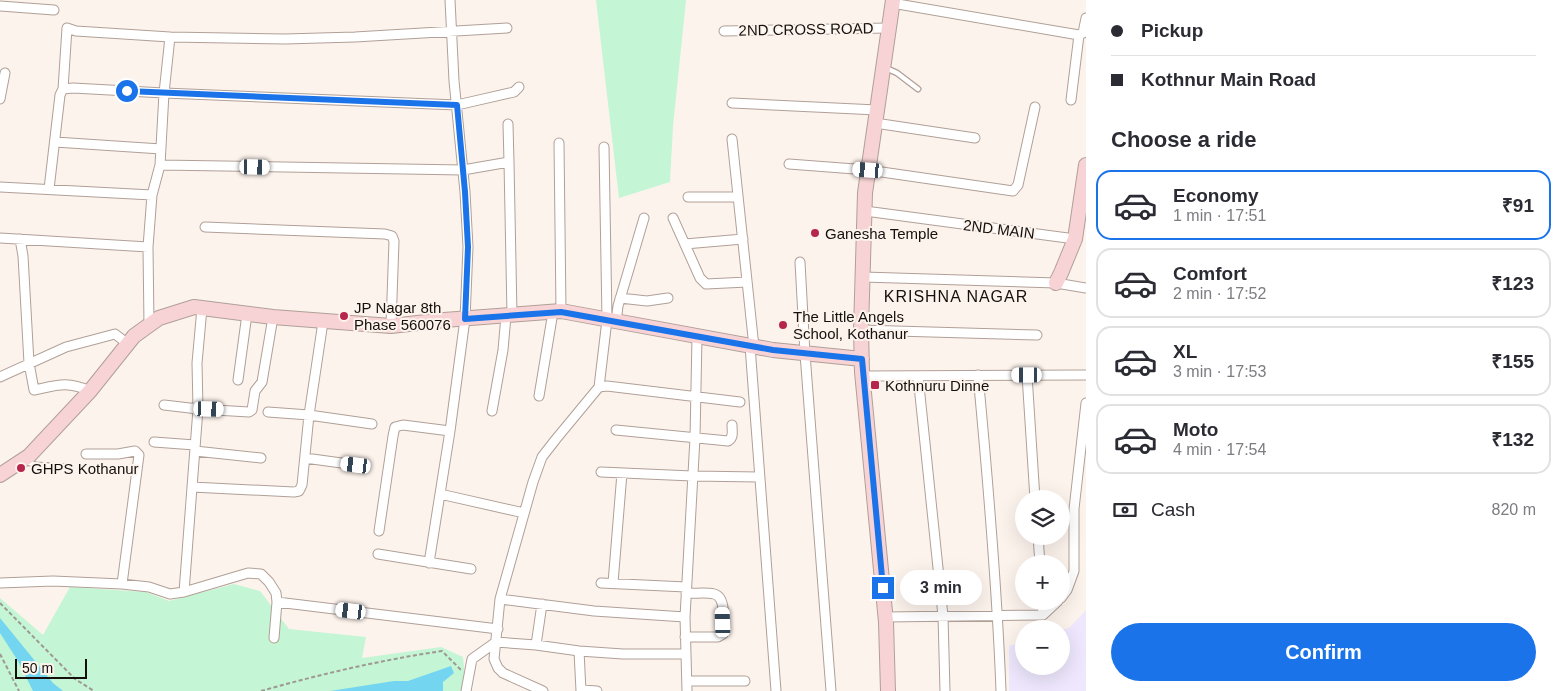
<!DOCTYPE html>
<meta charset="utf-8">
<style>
body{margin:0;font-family:Helvetica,sans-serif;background:#f7f7f7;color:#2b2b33;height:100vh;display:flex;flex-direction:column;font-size:19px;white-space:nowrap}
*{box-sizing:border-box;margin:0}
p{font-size:16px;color:#7c7c81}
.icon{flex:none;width:28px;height:28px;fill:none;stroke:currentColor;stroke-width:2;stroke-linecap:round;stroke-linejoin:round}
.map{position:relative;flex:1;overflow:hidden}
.panel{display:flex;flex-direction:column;background:#fff;width:475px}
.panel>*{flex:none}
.hud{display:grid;align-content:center;height:110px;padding:0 25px;background:#fff}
.controls{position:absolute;left:1015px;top:490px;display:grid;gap:10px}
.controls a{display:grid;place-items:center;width:55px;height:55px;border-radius:50%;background:#fff;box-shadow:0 5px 20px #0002;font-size:25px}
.scale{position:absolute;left:15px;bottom:12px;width:72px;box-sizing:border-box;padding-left:5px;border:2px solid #15100d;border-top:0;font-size:14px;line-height:18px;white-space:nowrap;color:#15100d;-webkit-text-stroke:4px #fdf3ed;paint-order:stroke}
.end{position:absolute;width:22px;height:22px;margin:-11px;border:6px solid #1a73e8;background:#fff;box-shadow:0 0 0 2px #fff}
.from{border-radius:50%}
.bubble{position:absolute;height:35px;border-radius:18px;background:#fff;box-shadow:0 5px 20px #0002;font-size:16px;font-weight:700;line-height:35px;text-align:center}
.car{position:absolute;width:15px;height:30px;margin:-15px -8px;border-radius:6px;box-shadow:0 0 4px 1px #0007;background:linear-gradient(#fff 24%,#345 0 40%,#fff 0 76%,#345 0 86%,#fff 0)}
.hud b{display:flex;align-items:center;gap:18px;height:48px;font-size:19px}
.hud b+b{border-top:1px solid #e1e1e2}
.hud i{width:12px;height:12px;background:#2b2b33}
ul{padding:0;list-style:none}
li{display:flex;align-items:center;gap:15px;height:70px;margin:0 10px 8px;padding:0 15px;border:2px solid #e1e1e2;border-radius:15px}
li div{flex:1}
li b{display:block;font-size:19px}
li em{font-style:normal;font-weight:700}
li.on{border-color:#1a73e8}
li>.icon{width:45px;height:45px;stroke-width:1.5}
h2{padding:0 25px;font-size:22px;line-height:60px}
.pay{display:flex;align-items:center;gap:12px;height:55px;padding:0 25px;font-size:19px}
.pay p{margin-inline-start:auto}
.cta{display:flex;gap:10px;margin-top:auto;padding:10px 25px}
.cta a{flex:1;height:58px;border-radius:30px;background:#1a73e8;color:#fff;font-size:20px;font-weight:700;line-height:58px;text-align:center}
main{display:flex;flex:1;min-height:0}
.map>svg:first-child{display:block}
.industrial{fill:#eee7fd}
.green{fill:#c4f5d4}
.water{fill:#73d5f0}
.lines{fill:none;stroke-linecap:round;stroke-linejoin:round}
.lane-casing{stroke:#b0a097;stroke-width:7}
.street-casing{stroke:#b0a097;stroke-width:11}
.secondary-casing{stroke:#b0a097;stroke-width:16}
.path{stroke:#9e9792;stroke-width:2;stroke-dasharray:4 2.5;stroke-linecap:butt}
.lane{stroke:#fff;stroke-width:4.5}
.street{stroke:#fff;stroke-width:9}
.secondary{stroke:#f7d3d5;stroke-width:14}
.route{stroke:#1a73e8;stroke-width:6}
.poi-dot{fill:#b6254c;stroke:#fdf3ed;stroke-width:2}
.labels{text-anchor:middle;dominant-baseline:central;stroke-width:4;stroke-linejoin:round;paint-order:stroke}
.street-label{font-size:15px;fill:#15100d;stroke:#fdf3ed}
.poi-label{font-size:15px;fill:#15100d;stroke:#fdf3ed;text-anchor:start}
.neighbourhood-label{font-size:16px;letter-spacing:1px;fill:#15100d;stroke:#fdf3ed}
</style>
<main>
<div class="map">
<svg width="1086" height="691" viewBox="0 0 1086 691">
<rect width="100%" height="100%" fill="#fdf3ed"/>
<path class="industrial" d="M1086 610V691H1009V646L1024 642V666H1061V630L1069 628Z"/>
<path class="green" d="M596 0H686L673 126 670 182 619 198Z
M234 584 260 591 289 629 366 637 362 658 441 647 463 657 465 679 463 691H0V598L43 635 70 587 146 592 169 601Z"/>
<path class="water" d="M0 618 53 683 63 691H33L18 661 0 633Z
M451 666 454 673 443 682V691H330L394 681H408Z"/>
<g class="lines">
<defs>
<path id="lane" d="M886 68 897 73 918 89
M27 462 36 465 70 467"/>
<path id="street" d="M892 3 1079 35
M0 6 54 10
M507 28 355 37 285 39 170 37 164 93 457 105 514 92 519 87
M724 31 888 28
M63 89 67 28 76 31 170 37
M0 99 5 73
M1071 100 1079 35 1083 33 1086 18
M732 103 877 110
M875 123 975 138
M508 124 509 162
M732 139 754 347
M55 142 161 149
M559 143 561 311
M789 164 868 170 1013 191 1018 185 1035 107
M0 187 152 195
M49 189 60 95 63 89 73 88 164 93 160 165
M688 197H738
M865 211 1075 239
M673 218 700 278 706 284 747 282
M205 227 385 234 392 236 394 241 391 326
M0 238 148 247
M20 239 23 256 29 363 34 390C58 385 67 381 90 391
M685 244 743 239
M800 262 805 354 831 691
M863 277 1056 283 1086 288
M620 298 647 301 668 298
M616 322 618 306 644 218
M149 325 148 247 152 195 160 165 463 170 509 162 512 315
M861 330 1037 335
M750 346 776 691
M978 375C988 481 997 585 1001 691
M1027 375 1035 499
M863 376 1086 375
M918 376 943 616 945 691
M0 377 66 347 115 334 128 344
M238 380 247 314
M599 387 607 320 604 147
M539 396 553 312
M164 405 198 409 197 363 202 308
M492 411 503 350 506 316
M268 412 309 415 372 424
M616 430 728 441C734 438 732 431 732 425
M154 442 195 445
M195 451 261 458
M86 454H118L135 451 139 455 122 584
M305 458 356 465
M601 472 692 476 759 477
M192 487 294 492 299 491 302 485 309 415 323 322
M440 494 524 513
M379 531 393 436 395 427 403 425 450 431
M1038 536 1040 564
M378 554 471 569
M429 563 450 431 465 319 468 247 465 192 454 81 450 0
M0 583 53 581 122 584 149 587 170 594 184 592 248 573 261 574 269 582 276 593 277 602 274 638
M601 583 686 587
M613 583 622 473
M184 592 198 409 249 412 252 410 255 391 262 382 273 317
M1061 598 1067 590 1074 571V509L1086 403
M500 599 594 611 685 617
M1042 601 1043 615
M277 602 498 629
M886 617 1043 615 1058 601
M685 637H718L723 634C723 623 727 597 714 594 705 592 695 594 686 593
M536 645 542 604
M579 651 581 691
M687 681H745
M582 690 597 691
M466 691 472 659 496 642 536 645 579 651 623 654H686
M543 691 503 673 498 668 494 659 500 599 533 482 542 457 556 439 599 387 607 386 740 402
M687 691 685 617 695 438 697 337"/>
<path id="secondary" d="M1056 283 1061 273 1075 239 1086 165
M0 475 29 456 90 391 134 336 159 318 194 307 273 317 391 326 444 320 561 311 773 350 862 359
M888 691 886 622 862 372 861 330 865 193 893 0"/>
</defs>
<use href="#lane" class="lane-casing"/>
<use href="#street" class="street-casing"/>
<use href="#secondary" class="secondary-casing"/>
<path class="path" d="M0 603 75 679 94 691
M0 654 19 691
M261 691C321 674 381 660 442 651L461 670"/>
<use href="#lane" class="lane"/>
<use href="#street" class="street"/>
<use href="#secondary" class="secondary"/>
</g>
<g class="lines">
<path class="route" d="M127 91 457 105 465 192 468 247 465 319 561 312 773 350 862 359 883 588"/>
</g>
<g class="poi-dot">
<circle cx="815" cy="233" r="5"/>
<circle cx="344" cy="316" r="5"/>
<circle cx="783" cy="325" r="5"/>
<rect x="870" y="380" width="10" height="10" rx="2.5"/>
<circle cx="21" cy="468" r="5"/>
</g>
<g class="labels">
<g class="street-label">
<text transform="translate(806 29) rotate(-1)">2ND CROSS ROAD</text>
<text transform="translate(999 229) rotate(7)">2ND MAIN</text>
</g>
<g class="poi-label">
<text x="825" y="233">Ganesha Temple</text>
<text x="354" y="307">JP Nagar 8th<tspan x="354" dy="17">Phase 560076</tspan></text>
<text x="793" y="316">The Little Angels<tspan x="793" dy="17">School, Kothanur</tspan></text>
<text x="885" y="385">Kothnuru Dinne</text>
<text x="31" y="468">GHPS Kothanur</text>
</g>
<g class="neighbourhood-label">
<text x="956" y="296">KRISHNA NAGAR</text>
</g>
</g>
</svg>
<div class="controls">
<a><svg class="icon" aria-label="layers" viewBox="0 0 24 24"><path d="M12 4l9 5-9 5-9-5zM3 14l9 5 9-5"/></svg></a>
<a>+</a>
<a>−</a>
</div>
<div class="scale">50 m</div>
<i class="end from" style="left:127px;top:91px"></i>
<i class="end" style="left:883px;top:588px"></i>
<div class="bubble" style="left:900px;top:570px;width:82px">3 min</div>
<i class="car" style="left:255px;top:167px;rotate:91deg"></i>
<i class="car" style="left:868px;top:170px;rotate:274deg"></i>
<i class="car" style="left:1027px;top:375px;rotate:270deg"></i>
<i class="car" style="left:209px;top:409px;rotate:92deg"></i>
<i class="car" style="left:356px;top:465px;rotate:277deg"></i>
<i class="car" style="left:351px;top:611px;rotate:277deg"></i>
<i class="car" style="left:723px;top:622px;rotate:358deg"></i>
</div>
<section class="panel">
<div class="hud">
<b><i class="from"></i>Pickup</b>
<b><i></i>Kothnur Main Road</b>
</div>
<h2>Choose a ride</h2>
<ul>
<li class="on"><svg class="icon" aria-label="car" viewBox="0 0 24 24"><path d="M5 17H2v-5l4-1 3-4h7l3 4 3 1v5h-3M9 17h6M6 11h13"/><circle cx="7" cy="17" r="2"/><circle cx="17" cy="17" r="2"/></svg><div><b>Economy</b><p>1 min · 17:51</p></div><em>₹91</em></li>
<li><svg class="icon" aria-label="car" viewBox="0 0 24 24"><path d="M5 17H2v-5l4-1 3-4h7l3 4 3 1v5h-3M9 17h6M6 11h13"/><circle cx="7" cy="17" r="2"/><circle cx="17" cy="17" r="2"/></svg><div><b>Comfort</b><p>2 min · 17:52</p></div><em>₹123</em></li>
<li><svg class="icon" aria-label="car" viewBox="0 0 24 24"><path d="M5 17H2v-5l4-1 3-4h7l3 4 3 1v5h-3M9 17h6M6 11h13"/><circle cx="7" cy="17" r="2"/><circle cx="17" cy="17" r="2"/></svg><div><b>XL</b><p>3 min · 17:53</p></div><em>₹155</em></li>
<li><svg class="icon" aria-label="car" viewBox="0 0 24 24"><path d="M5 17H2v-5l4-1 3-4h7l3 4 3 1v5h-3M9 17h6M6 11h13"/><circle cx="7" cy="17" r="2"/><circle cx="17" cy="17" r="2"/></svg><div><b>Moto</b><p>4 min · 17:54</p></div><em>₹132</em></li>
</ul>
<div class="pay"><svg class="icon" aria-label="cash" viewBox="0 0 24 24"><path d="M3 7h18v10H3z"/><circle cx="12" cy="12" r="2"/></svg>Cash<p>820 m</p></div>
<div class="cta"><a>Confirm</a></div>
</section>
</main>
